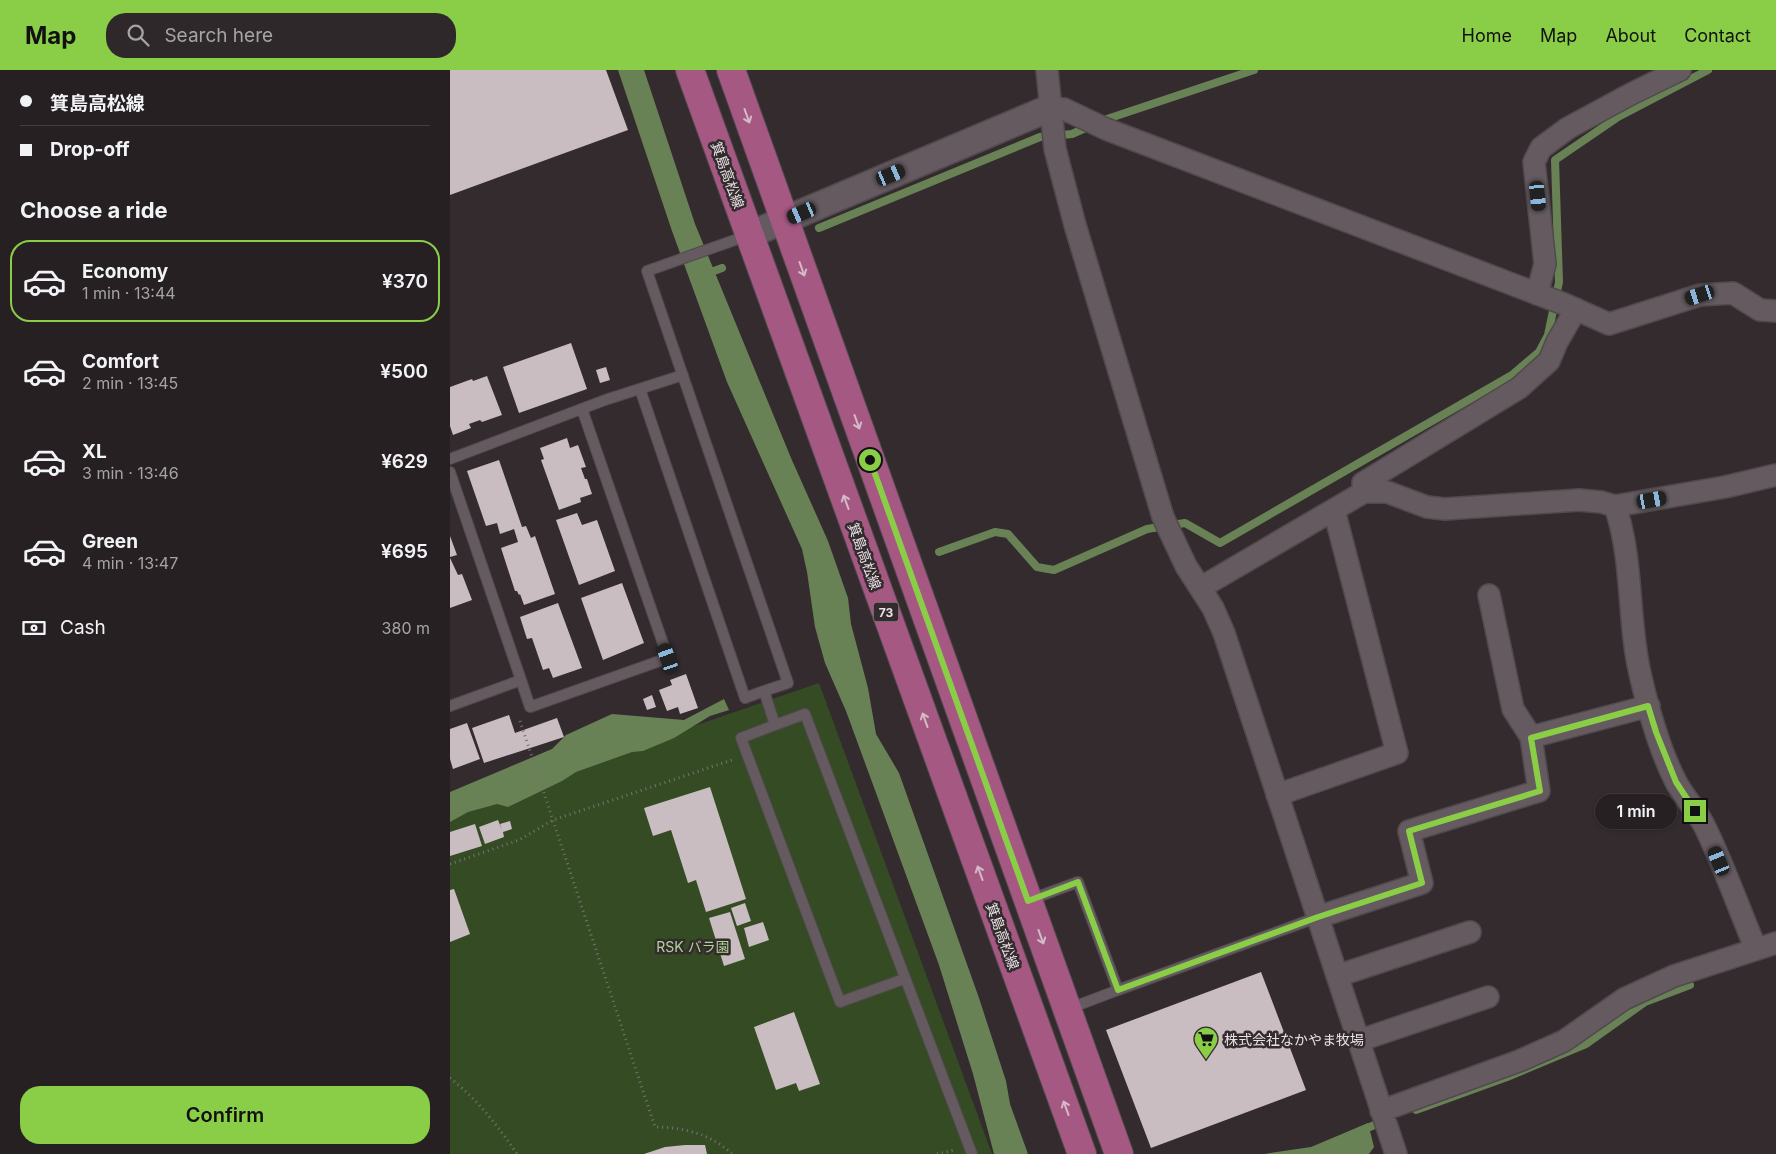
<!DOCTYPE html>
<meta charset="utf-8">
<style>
body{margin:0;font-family:Inter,"Noto Sans JP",sans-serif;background:#2f282b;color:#f1f3f6;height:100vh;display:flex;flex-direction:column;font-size:19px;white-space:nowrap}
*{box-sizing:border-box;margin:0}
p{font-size:16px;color:#a4a3a6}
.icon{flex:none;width:28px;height:28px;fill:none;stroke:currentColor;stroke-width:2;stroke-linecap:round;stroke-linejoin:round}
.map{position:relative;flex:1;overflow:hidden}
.panel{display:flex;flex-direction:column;background:#272023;width:450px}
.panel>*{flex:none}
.banner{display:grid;align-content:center;height:110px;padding:0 20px;background:#272023}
.end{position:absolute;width:22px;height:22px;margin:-11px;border:6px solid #8ace47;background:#111;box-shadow:0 0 0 2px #111}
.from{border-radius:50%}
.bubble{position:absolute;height:35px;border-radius:18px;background:#272023;box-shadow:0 1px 4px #0004,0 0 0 1px #433e41;font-size:16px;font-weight:600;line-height:35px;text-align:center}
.car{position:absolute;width:15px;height:30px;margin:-15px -8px;border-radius:6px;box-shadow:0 0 4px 1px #0007;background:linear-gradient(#222 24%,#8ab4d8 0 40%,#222 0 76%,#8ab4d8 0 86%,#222 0)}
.banner b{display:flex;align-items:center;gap:18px;height:48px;font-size:19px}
.banner b+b{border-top:1px solid #433e41}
.banner i{width:12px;height:12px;background:#f1f3f6}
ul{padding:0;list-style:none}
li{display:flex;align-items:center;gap:15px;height:82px;margin:0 10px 8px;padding:0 10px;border:2px solid transparent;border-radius:20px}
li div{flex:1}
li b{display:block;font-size:19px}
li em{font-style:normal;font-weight:600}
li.current{border-color:#8ace47}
li>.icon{width:45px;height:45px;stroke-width:1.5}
h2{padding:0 20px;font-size:22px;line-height:60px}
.pay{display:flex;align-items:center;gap:12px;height:55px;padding:0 20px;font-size:19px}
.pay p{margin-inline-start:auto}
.primary-button{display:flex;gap:10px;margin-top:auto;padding:10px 20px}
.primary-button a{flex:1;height:58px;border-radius:20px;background:#8ace47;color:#111;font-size:20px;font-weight:600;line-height:58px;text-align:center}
header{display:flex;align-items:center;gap:30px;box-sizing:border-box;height:70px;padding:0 25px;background:#8ace47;color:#111}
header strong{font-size:24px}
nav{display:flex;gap:28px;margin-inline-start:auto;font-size:18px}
.search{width:350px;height:45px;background:#2f282b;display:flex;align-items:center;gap:12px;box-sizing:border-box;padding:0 18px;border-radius:20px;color:#a4a3a6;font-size:19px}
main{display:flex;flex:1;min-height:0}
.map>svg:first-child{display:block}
.green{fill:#354b23}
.water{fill:#698255}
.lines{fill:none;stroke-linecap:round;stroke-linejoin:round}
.stream{stroke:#698255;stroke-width:8}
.building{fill:#c9bdc2}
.service-casing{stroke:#50494d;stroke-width:12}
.minor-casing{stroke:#50494d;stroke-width:24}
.tertiary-casing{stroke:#50494d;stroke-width:29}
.primary-casing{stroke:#50494d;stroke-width:30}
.path{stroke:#7a7275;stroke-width:3;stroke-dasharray:1 4;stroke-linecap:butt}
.service{stroke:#645a5f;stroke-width:10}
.minor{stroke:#645a5f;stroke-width:21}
.tertiary{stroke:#645a5f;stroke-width:26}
.primary{stroke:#a55982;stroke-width:28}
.oneway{stroke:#d4b9c7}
.route{stroke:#8ace47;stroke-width:6}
.labels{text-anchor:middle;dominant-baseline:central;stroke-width:5;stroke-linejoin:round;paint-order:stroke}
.shield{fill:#342b2f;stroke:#b2abae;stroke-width:1}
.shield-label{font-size:12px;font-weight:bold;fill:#e8e2e5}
.street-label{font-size:14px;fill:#e8e2e5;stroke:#342b2f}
.park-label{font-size:14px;fill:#afd691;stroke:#342b2f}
.poi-label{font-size:14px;fill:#e8e2e5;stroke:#342b2f;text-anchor:start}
</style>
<header>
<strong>Map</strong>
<div class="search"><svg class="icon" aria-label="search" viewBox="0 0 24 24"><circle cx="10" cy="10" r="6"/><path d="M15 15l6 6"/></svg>Search here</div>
<nav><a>Home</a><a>Map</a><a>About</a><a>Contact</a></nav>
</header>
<main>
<section class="panel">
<div class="banner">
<b><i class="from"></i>箕島高松線</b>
<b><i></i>Drop-off</b>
</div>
<h2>Choose a ride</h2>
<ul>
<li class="current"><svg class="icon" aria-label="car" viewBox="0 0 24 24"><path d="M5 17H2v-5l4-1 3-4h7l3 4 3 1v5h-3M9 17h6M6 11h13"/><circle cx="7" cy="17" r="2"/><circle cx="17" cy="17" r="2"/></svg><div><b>Economy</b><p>1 min · 13:44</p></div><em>¥370</em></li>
<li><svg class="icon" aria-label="car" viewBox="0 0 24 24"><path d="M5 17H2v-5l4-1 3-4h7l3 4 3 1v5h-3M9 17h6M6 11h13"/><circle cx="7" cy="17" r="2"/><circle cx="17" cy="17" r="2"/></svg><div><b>Comfort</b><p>2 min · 13:45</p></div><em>¥500</em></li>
<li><svg class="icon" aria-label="car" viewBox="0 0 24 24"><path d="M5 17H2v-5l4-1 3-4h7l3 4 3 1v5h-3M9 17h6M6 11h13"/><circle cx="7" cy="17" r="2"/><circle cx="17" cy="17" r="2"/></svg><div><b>XL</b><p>3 min · 13:46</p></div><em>¥629</em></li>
<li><svg class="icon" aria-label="car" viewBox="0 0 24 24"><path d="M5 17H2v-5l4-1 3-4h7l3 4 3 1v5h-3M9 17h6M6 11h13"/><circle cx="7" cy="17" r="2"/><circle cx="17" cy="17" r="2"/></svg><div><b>Green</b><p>4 min · 13:47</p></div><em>¥695</em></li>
</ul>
<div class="pay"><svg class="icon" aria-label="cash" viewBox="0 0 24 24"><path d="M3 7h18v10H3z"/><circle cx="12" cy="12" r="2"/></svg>Cash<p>380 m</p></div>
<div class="primary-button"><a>Confirm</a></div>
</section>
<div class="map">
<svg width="1326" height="1084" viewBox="0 0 1326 1084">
<rect width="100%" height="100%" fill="#342b2f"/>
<path class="green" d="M369 613 542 1084H0V740Z"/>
<path class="water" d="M168 0H194L245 154 341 388 378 471 398 528 401 554 418 618 426 664 449 703 529 928 556 1011 560 1034 578 1084H544L523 1004 489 895 396 641 375 593 365 557 357 502 352 479 277 312 222 161Z
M274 629 279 640 260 646 224 668 193 681 182 682 126 702 112 711 58 737 47 734 18 742 0 752V722L102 679 116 665 162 644 234 650Z
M918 1053 924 1077 919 1084H814L861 1077Z"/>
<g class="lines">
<path class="stream" d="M651 51 804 0
M369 158 590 67 622 64 640 56
M256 204 272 198
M489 482 545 462 558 464 587 497 604 500 697 459 735 453 770 473 1062 305 1089 282 1098 265 1109 212 1105 90 1168 47 1258 0
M966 1040 1057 1007 1136 974 1195 932 1240 915
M910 1061 934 1051"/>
</g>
<path class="building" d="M0 0H156L178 60 0 125Z
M121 273 137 319 69 343 53 297Z
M156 297 160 310 150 313 146 300Z
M37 306 52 345 32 352 30 350 19 354 21 358 3 365 0 356V317L22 309 23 311Z
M117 368 120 378 128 375 136 397 131 398 135 409H137L142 424 130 428 131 432 109 440 91 390 94 389 90 378Z
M49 390 72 457 76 456 81 468 85 466 105 524 74 535 70 524 69 525 67 521H65L51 478 68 472 64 459 50 464 47 453 36 456 17 401Z
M127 443 132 455 147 450 165 501 129 515 106 450Z
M0 466 7 485 0 487Z
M0 488 8 505 12 504 22 530 0 538Z
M172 513 194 573 153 590 131 528Z
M108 533 132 598 103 608 99 598 93 600 82 568 77 569 70 547Z
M236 604 248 638 230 644 228 637 217 641 209 620 222 615 220 610Z
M202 625 206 637 197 640 193 629Z
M59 645 65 663 107 648 114 667 34 693 22 658Z
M17 653 30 689 3 699 0 689V659Z
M260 717 296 829 256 842 246 810 238 813 221 760 203 766 194 738Z
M48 750 52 760 50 754 60 751 62 759 53 762 54 767 35 774 29 757Z
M25 754 32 776 0 786V762Z
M4 819 20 864 0 872V820Z
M295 833 301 851 287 856 281 838Z
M280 842 295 889 274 896 259 848Z
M313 852 319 870 299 877 294 858Z
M811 902 856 1020 701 1078 656 960Z
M344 942 370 1014 349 1021 346 1013 326 1020 304 957Z
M235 1075H255L257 1084H194L215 1077Z"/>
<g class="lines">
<defs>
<path id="service" d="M299 165 197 201 338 613 314 621 325 655 355 644 522 1084
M190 319 295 628 314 621
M0 389 155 330 233 305
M0 402 71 610
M0 636 71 610 80 637 218 588 132 339
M325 655 291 668 390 932 454 909
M579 830 628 812 668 920 618 939
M668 920 868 847"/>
<path id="minor" d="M597 0 605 79 625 155 713 447 736 496 763 538 774 563 946 1084
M600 38 614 39 656 59 1114 234 1159 254 1250 225 1283 223 1310 240 1326 241
M1087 224 1095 194 1084 92 1091 78 1118 58 1181 24 1230 0
M914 422 913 413 1069 318 1099 291 1107 272 1126 239
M1165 436 1275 417 1326 405
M750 518 914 422H937L977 437 995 439 1129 430 1151 432 1165 436C1184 491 1177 551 1191 608 1199 642 1210 681 1226 712 1234 727 1247 741 1255 757 1274 796 1289 839 1306 879
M1039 525 1063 639 1081 667
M827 725 947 683 884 440
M868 847 972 813 959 761 1089 721 1081 667 1199 636
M887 906 1020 862
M908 971 1038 927
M931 1041 1069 991 1114 971 1174 929 1224 906 1326 873"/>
<path id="tertiary" d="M299 165 600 38"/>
<path id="primary" d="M240 0 632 1084
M281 0 669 1084"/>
</defs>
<use href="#service" class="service-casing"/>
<use href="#minor" class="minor-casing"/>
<use href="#tertiary" class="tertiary-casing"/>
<use href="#primary" class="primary-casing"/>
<path class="path" d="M70 651 205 1057C233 1057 261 1064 282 1084
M0 794 69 770 103 750 282 690
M0 1008C27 1029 48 1056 67 1084
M487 1084 504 1080"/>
<use href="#service" class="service"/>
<use href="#minor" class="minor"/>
<use href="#tertiary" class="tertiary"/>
<use href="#primary" class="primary"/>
</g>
<defs><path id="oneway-shaft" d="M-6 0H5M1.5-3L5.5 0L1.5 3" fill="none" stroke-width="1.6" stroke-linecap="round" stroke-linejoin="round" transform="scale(1.25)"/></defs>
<g class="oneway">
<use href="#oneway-shaft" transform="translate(297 46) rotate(70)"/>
<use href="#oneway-shaft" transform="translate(352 199) rotate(70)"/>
<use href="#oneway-shaft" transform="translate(407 352) rotate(70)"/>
<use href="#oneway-shaft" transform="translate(396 432) rotate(-110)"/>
<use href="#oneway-shaft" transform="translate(475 650) rotate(-110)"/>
<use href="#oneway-shaft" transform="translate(530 803) rotate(-110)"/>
<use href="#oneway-shaft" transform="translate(591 867) rotate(70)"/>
<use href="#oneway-shaft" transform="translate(616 1038) rotate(-110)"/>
</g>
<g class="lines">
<path class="route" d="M420 390 578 831 628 812 668 920 868 847 972 813 959 761 1090 721 1081 668 1198 636 1206 662 1226 712 1245 741"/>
</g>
<defs>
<symbol id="supermarket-pin" viewBox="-11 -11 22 30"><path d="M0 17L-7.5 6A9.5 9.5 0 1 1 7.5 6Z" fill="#8ace47" stroke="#342b2f"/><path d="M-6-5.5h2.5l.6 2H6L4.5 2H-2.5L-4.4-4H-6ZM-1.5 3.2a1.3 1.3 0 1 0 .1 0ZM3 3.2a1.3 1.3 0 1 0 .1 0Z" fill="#111"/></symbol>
</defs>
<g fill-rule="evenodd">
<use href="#supermarket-pin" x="742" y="955" width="28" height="38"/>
</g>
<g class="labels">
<rect class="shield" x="423.5" y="532.5" width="25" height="19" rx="4"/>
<g class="shield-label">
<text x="436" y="542">73</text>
</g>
<g class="street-label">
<text transform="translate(278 105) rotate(70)">箕島高松線</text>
<text transform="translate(415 486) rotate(70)">箕島高松線</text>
<text transform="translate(553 866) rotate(70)">箕島高松線</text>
</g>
<g class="park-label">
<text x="243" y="876">RSK バラ園</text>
</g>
<g class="poi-label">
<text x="774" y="969">株式会社なかやま牧場</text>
</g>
</g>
</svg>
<i class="end from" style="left:420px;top:390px"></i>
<i class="end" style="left:1245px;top:741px"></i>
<div class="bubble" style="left:1145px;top:724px;width:82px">1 min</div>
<i class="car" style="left:441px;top:105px;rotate:67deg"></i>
<i class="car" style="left:1088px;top:126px;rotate:174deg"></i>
<i class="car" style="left:352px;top:143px;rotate:247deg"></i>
<i class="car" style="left:1250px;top:225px;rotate:252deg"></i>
<i class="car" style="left:1202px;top:430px;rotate:80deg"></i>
<i class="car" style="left:218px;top:588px;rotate:341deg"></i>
<i class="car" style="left:1269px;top:791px;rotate:337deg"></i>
</div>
</main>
